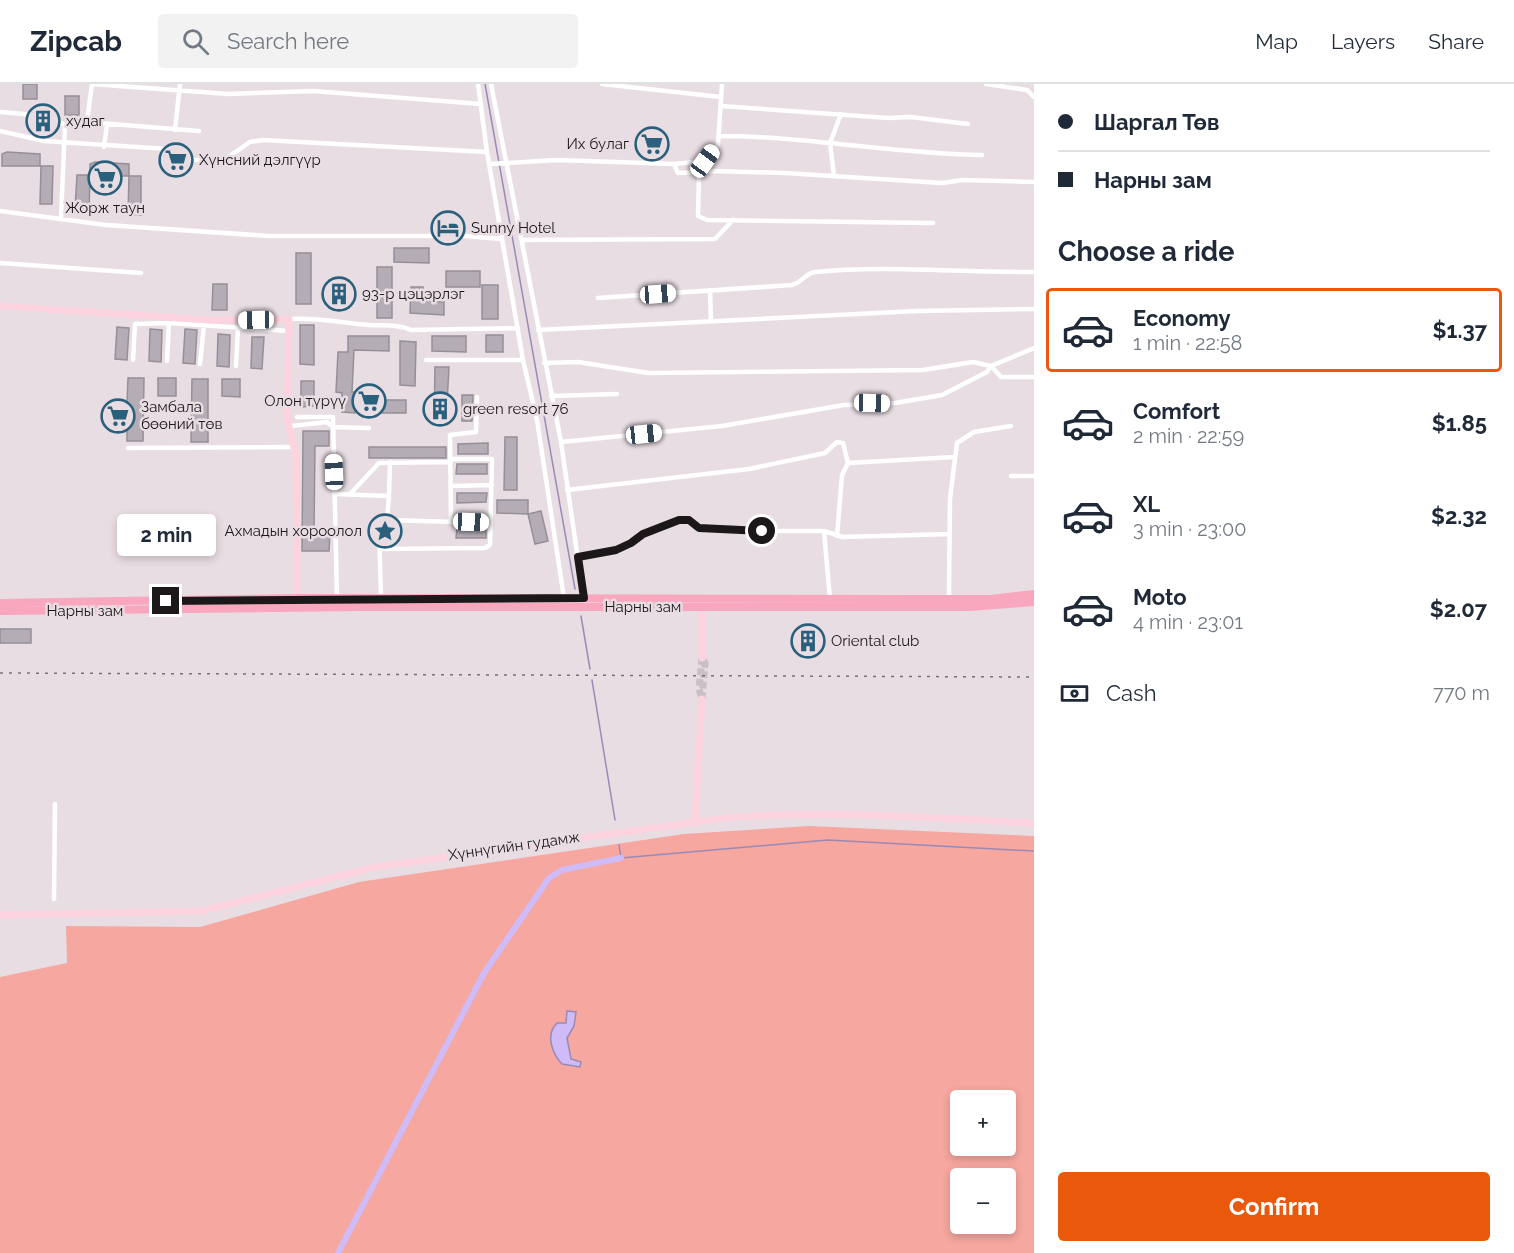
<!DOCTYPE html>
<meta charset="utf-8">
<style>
body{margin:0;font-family:Raleway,sans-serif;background:#f2f2f3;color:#1f2937;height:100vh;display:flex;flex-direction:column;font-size:22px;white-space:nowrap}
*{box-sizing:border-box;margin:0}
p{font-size:20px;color:#747a83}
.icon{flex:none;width:33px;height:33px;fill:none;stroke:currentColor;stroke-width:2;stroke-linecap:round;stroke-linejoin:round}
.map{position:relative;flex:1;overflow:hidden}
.side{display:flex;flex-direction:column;background:#fff;width:480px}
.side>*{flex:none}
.guide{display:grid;align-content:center;height:132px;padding:0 24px;background:#fff}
.tools{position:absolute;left:950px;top:1006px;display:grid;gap:12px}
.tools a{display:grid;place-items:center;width:66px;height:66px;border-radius:6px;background:#fff;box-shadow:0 3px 9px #0003;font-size:30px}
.end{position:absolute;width:27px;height:27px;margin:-14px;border:8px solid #1c181a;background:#fff;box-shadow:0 0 0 3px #fff}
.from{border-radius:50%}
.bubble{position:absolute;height:42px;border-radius:6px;background:#fff;box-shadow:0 3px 9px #0003;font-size:20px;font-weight:700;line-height:42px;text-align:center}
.car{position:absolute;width:18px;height:36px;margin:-18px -9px;border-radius:8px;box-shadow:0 0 4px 2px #0007;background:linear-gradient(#fff 24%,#345 0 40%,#fff 0 76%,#345 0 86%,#fff 0)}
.guide b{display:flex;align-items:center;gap:21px;height:57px;font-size:22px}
.guide b+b{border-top:2px solid #e0e1e3}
.guide i{width:15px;height:15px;background:#1f2937}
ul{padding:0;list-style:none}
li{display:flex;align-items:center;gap:18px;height:84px;margin:0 12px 9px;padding:0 12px;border:3px solid transparent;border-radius:6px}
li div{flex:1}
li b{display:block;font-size:22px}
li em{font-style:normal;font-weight:700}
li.selected{border-color:#ea580c}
li>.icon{width:54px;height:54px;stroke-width:1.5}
h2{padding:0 24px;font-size:27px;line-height:72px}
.pay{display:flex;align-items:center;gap:15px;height:66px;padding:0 24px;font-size:22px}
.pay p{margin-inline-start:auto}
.button{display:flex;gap:12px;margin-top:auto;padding:12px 24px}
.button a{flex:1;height:69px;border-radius:6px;background:#ea580c;color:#fff;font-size:24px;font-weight:700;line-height:69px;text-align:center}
header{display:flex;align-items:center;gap:36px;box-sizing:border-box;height:84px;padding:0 30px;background:#fff;border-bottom:2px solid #e0e1e3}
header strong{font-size:28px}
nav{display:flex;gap:33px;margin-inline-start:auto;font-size:21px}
.search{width:420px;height:54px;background:#f2f2f3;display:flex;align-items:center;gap:15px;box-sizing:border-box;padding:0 21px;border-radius:6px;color:#747a83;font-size:22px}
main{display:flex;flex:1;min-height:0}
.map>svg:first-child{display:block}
.green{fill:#f6a79f;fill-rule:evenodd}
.water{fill:#cebbf7;stroke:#998ab5;stroke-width:1.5}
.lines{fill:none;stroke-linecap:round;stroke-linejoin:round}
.stream{stroke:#998ab5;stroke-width:1.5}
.canal{stroke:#cebbf7;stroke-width:6}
.building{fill:#b4adb6;stroke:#968f97;stroke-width:1.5}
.secondary-tunnel{stroke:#c9bfc5;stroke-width:7;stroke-dasharray:7 3.5;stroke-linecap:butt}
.street{stroke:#fff;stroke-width:4.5}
.secondary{stroke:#fcd3df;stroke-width:7}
.primary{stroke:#f9a6bf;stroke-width:8}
.rail{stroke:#777074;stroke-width:1.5;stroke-dasharray:3 6;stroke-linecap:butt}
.route{stroke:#1c181a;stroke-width:8}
.labels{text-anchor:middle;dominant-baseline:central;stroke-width:5;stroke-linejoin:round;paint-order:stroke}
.poi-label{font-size:15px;fill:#1c181a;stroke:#e8dde3;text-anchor:start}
.street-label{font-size:15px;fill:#1c181a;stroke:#e8dde3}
</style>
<header>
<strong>Zipcab</strong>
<div class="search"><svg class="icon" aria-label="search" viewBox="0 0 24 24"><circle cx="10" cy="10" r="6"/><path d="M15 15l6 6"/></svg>Search here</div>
<nav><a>Map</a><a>Layers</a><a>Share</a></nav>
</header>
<main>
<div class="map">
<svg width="1034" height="1169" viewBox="0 0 1034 1169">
<rect width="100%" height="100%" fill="#e8dde3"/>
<path class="green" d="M809 742 1034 752V1169H0V893L67 879 66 842 200 843 359 798 684 750ZM960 1017H1005V1062H960ZM960 1095H1005V1140H960Z"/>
<path class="water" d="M567 927 576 928 574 942 567 954 571 975 581 978 580 983 562 980C552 969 545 951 557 939H566Z"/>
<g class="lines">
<path class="stream" d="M485 0 575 505
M581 532 590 585
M592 596 615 736
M619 761 621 774 828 756 1034 767"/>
<path class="canal" d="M338 1169 484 889 549 794 562 786 621 774"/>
</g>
<path class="building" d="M23 0H37V15H23Z
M65 12H79V31H65Z
M7 68 40 70V82H2V70Z
M95 78 129 80V92H90V80Z
M41 82H53L52 120H40Z
M77 91H90L89 130H77L75 125Z
M129 92H141V131L128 130Z
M394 164H429V179L394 178Z
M296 169H311V220H296Z
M377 183H392V234H377Z
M446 187H480V203H446Z
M329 196H349V224H329Z
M213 200H227V226H212Z
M482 201H498V235H482Z
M411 203H423V217L444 218V231L410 229Z
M300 241H314V281L300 280Z
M117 243 129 244 127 276 115 275Z
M150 245 162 246 161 278 149 277Z
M185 245 197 246 195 280 183 279Z
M218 250 230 251 229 283 217 282Z
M486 251H503V268H486Z
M348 252H389V267L354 266 352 308H356L355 329 342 328V309L336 308 338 268H348Z
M432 252H466V268L432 267Z
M252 253H264L262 285 251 284Z
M400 257 416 258 415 302 400 301Z
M435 283H449L446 338H434Z
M128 294H144L143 357H127V339L111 340 110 328H107V322H112L113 318H127Z
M158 294H176V312H158Z
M192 295H208V358H191Z
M222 295H240V313L222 312Z
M301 297H314V322L301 323Z
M462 311H473L472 337H462Z
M366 316H406V329H366Z
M303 347H329V362H315L314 448H330L329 467H302Z
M505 353H517V406H504Z
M488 359V370H458V360Z
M369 363H446V374H369Z
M457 380H487V390H456Z
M457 409H487L486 418 457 419Z
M497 416H528V430L497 429Z
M541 427 548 457 535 460 528 430Z
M457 444H486V454H456Z
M806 544H818L816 569 798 567 799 545Z
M0 545H31V559H0Z"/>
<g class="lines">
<path class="secondary-tunnel" d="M701 612 699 605 702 574
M702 615 705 579 702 574"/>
<path class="street" d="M92 0 228 10 313 7 481 20
M478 0 487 68 523 276 537 336 564 514
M491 0 561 358 584 517
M602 0 721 13
M986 0 1027 6 1034 13
M721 22 888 34 911 33 968 40
M0 28 47 32 65 41
M87 38 92 0
M175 46 180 0
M0 47 44 57 168 65 184 76H224L250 58 263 56 487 68
M719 52C807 52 894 70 982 71
M104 63 107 41
M490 80 556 76 674 80 705 77
M674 80 678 89 714 87 785 89 942 99 963 96 1034 98
M706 87 705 77 718 61 722 0
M699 90 698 132 707 136 933 139
M834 92 830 59 841 30
M0 127 106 141 269 152H466L502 155
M61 134 65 41 87 38 199 47
M522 156 715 155 733 136
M0 179 141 189
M710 206 711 237
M598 214 792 201C802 199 805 189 815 188 888 181 961 189 1034 188
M289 235C317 233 341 239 369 241 383 242 398 240 411 246L518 244
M538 246 917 227 1034 225
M133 276 135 240 169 239 289 247
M426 276H523
M167 277 169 239
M544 279 578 278 648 289 923 286 973 278 991 282 1001 293H1034
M200 280 204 241
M236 282 238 244
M551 312 617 310
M297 333H333L337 514
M291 342 327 338 333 343 369 344
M561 358 722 342 844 321 895 319 942 311 987 288 991 282 1034 264
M128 364 294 363
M848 379 954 373
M1011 392H1034
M451 402 492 401
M567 406 749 385 825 369 837 358 843 359 848 379 842 391 837 452
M351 409 379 379 451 378
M334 410 389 412 387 436H381L379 440 381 514
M389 412 390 378
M387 436 491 439
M451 438 450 351 476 348 477 313
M381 465 485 464 490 461 492 375H451
M578 473 616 466 631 460 643 450 686 435 699 444 717 443 733 447H824
M949 514 950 415 957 359 974 348 1011 342
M830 515 824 447 843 453 950 450
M54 815 55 720"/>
<path class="secondary" d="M0 222 211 236 289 235 287 334 296 372 297 514
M702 519V574
M695 736 702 615
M0 831 202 827 375 783 725 734C828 725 931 734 1034 739"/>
<path class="primary" d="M0 519 297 514 924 515H991L1034 510
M0 527 361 523H970L1034 518"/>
<path class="rail" d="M0 589 1034 593"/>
</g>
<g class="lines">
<path class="route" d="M166 517 584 514 578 473 616 466 631 459 643 450 679 436H689L699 444 762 447"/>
</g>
<defs>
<symbol id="building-ring" viewBox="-11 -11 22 22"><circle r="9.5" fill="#e8dde3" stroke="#2a607b" stroke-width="1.5"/><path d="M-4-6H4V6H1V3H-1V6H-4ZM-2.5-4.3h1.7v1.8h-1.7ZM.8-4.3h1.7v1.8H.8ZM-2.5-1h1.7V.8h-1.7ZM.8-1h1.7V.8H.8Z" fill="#2a607b"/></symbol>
<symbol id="supermarket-ring" viewBox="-11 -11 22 22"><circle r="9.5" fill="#e8dde3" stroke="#2a607b" stroke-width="1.5"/><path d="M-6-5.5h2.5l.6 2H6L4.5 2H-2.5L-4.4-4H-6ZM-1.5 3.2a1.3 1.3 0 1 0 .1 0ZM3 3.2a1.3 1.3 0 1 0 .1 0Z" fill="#2a607b"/></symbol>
<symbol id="hotel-ring" viewBox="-11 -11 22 22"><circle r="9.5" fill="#e8dde3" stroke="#2a607b" stroke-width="1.5"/><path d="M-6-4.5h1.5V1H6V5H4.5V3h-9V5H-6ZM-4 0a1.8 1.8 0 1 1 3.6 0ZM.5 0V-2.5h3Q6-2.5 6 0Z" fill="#2a607b"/></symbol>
<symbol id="sight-ring" viewBox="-11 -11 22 22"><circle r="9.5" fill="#e8dde3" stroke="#2a607b" stroke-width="1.5"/><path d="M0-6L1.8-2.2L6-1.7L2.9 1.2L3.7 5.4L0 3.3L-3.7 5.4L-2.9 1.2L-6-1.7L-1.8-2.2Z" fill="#2a607b"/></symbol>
</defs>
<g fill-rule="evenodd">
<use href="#building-ring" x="24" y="18" width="38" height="38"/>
<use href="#supermarket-ring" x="633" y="41" width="38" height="38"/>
<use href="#supermarket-ring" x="157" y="57" width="38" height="38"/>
<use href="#supermarket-ring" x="86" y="75" width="38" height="38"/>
<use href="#hotel-ring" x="429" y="125" width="38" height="38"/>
<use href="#building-ring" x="320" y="191" width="38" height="38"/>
<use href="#supermarket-ring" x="350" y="298" width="38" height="38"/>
<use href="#building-ring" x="421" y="306" width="38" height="38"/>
<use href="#supermarket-ring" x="99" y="313" width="38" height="38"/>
<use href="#sight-ring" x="366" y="428" width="38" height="38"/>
<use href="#building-ring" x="789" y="538" width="38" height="38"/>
</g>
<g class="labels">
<g class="poi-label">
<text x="66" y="37">худаг</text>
<text x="629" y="60" text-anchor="end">Их булаг</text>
<text x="199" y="76">Хүнсний дэлгүүр</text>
<text x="105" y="124" text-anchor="middle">Жорж таун</text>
<text x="471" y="144">Sunny Hotel</text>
<text x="362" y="210">93-р цэцэрлэг</text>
<text x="346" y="317" text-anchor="end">Олон түрүү</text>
<text x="141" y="323">Замбала<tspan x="141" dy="17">бөөний төв</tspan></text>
<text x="463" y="325">green resort 76</text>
<text x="362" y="447" text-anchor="end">Ахмадын хороолол</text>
<text x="831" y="557">Oriental club</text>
</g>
<g class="street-label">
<text x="643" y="523">Нарны зам</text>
<text x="85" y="527">Нарны зам</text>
<text transform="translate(514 762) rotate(-8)">Хүннүгийн гудамж</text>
</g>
</g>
</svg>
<div class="tools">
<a>+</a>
<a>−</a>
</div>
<i class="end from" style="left:762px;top:447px"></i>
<i class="end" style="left:166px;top:517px"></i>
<div class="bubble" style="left:117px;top:430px;width:99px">2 min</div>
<i class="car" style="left:705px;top:77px;rotate:36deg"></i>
<i class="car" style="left:658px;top:210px;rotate:86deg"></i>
<i class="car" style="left:256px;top:236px;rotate:269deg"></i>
<i class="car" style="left:872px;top:319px;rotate:91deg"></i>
<i class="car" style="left:644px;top:350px;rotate:84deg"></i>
<i class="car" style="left:334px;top:388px;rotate:358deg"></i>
<i class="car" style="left:471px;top:438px;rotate:92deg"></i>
</div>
<section class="side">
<div class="guide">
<b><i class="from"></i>Шаргал Төв</b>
<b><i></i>Нарны зам</b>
</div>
<h2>Choose a ride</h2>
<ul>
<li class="selected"><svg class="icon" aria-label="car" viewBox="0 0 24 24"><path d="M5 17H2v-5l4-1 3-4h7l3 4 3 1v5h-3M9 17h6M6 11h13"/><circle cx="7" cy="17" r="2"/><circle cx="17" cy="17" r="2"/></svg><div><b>Economy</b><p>1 min · 22:58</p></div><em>$1.37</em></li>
<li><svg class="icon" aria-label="car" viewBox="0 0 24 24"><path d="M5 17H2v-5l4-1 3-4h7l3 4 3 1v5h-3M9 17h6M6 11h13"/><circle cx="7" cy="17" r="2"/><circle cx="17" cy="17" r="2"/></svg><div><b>Comfort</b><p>2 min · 22:59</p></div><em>$1.85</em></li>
<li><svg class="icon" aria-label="car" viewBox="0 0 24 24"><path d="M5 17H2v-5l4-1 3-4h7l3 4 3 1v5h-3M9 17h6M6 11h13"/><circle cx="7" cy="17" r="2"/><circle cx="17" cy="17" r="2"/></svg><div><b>XL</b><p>3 min · 23:00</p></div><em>$2.32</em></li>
<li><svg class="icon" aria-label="car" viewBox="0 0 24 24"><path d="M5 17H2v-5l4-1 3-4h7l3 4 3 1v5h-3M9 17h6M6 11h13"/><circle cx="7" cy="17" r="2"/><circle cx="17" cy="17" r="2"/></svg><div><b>Moto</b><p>4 min · 23:01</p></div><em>$2.07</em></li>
</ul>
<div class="pay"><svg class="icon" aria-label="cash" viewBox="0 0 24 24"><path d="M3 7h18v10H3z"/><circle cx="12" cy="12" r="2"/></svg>Cash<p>770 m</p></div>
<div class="button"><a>Confirm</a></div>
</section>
</main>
